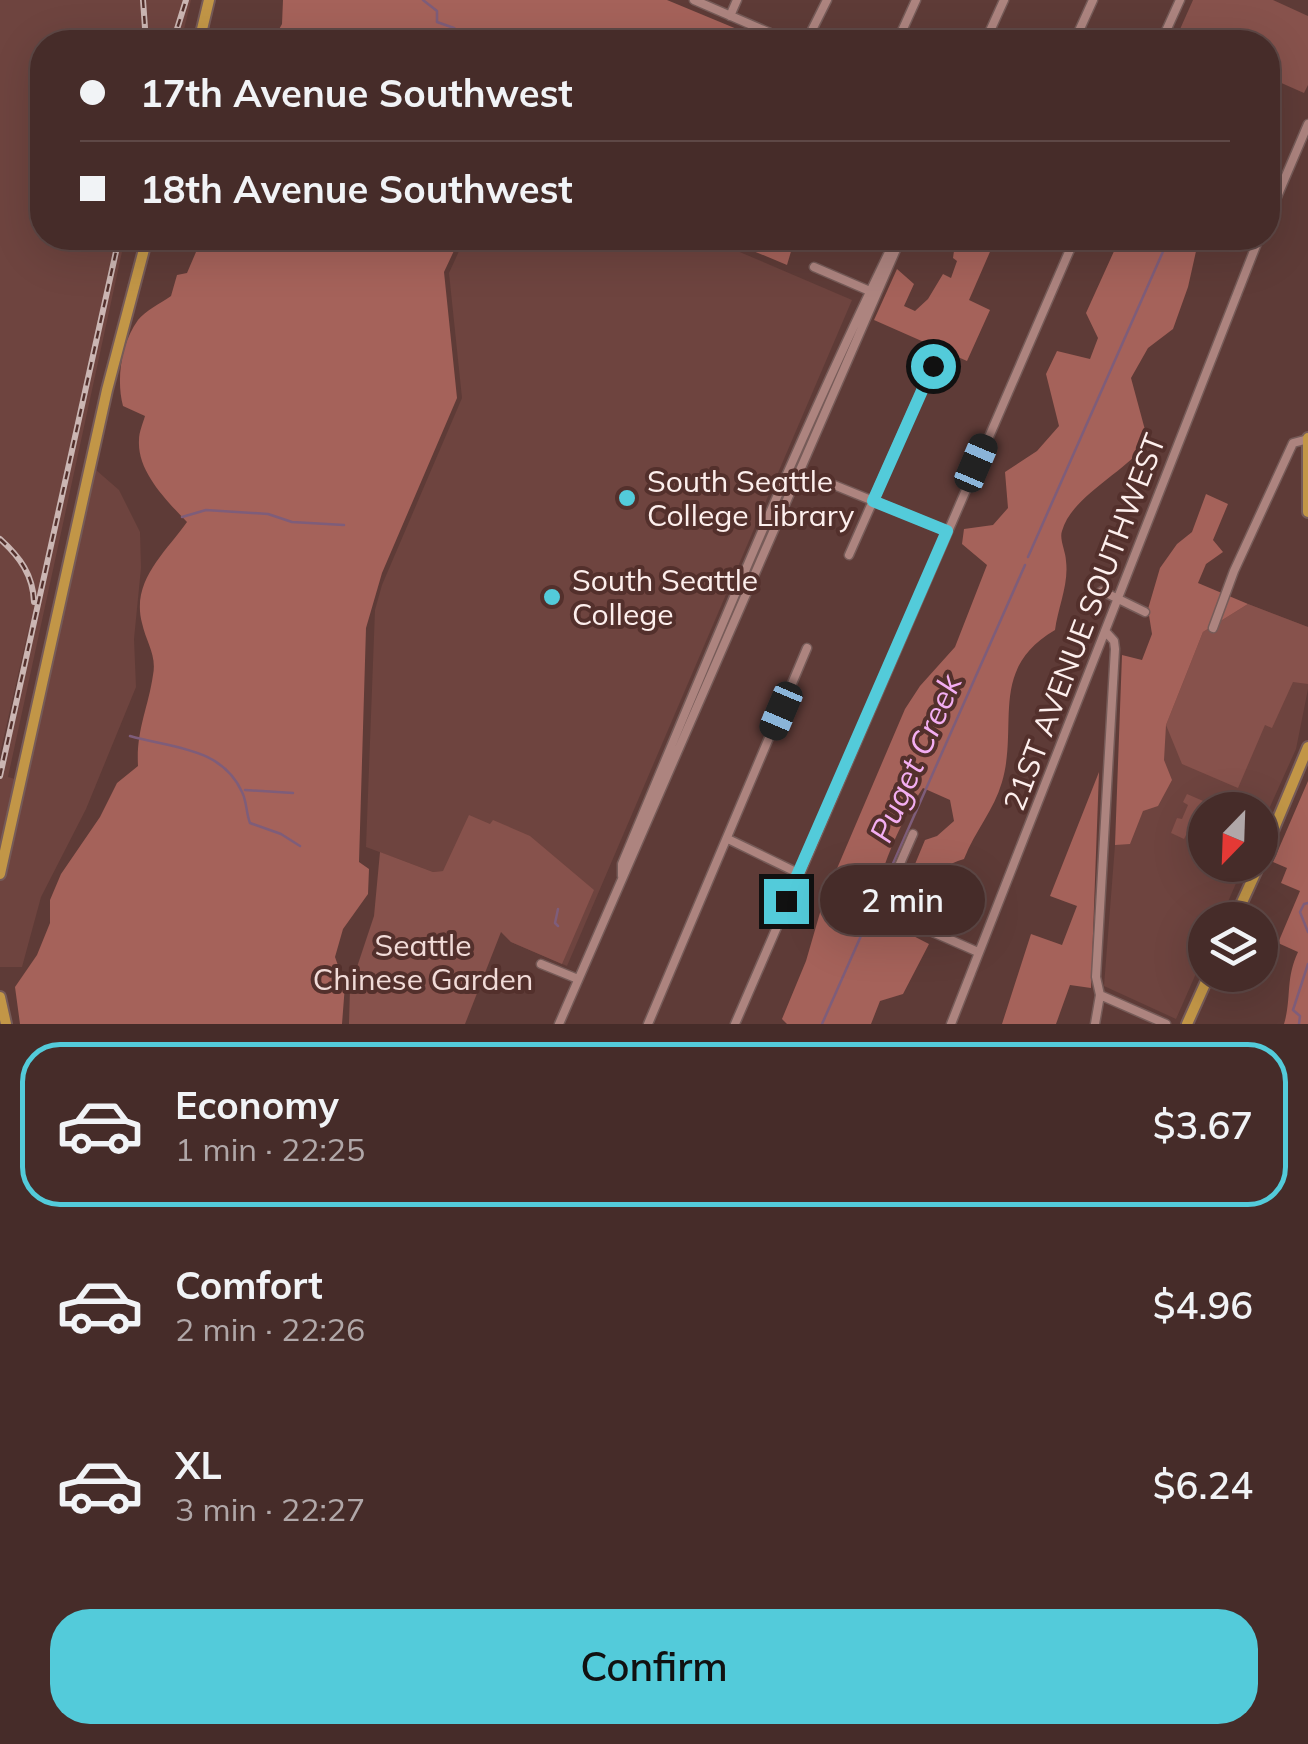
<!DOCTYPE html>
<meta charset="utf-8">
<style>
body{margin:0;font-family:Mulish,sans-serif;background:#4d3431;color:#f1f3f6;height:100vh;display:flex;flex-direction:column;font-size:38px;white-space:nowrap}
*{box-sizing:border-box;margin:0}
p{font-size:32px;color:#b0a7a8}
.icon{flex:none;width:55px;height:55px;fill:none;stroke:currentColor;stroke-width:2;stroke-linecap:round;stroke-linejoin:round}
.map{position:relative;height:1024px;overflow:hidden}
.drawer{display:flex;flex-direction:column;background:#462c29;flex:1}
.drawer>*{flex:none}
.banner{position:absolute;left:30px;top:30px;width:1250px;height:220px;border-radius:40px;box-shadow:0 10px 40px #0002,0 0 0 2px #5e4846;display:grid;align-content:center;height:220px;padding:0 50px;background:#462c29}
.needle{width:65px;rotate:203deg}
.controls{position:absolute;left:1188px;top:792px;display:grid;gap:20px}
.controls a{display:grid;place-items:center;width:90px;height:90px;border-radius:50%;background:#462c29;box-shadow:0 10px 40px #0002,0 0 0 2px #5e4846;font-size:50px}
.end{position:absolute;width:45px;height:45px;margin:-22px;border:12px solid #53cbda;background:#111;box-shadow:0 0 0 5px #111}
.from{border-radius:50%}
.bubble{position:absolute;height:70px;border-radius:35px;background:#462c29;box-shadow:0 10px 40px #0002,0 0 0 2px #5e4846;font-size:32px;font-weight:600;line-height:70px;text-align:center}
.car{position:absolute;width:30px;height:60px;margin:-30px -15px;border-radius:12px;box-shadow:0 0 8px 2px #0007;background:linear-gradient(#222 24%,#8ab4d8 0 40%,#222 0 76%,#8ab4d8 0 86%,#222 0)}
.banner b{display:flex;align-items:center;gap:35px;height:95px;font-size:38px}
.banner b+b{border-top:2px solid #5e4846}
.banner i{width:25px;height:25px;background:#f1f3f6}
ul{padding:18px 0 0;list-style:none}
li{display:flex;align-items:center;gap:30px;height:165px;margin:0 20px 15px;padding:0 30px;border:5px solid transparent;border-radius:40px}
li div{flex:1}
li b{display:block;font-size:38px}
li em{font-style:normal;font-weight:600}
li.active{border-color:#53cbda}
li>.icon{width:90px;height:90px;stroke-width:1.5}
.cta{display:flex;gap:20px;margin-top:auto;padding:20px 50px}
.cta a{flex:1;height:115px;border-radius:40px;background:#53cbda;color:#111;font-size:40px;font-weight:600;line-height:115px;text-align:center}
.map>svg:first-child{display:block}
.built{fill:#6e443f}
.green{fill:#87524c}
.forest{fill:#a5625a}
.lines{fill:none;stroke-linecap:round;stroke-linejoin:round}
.stream{stroke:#7e5d7a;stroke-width:2.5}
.minor-casing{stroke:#765b58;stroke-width:11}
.major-casing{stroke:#765b58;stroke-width:14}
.minor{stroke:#ad847f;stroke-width:8}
.major{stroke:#c29647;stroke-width:10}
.rail-casing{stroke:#cbb6b3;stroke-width:6}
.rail{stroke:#53302c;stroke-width:2.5;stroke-dasharray:8;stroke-linecap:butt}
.route{stroke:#53cbda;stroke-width:12}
.poi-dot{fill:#53cbda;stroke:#53302c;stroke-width:4}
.labels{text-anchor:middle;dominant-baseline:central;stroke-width:8;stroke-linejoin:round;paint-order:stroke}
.poi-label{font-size:30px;fill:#fdefed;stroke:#53302c;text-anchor:start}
.street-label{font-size:30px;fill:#fdefed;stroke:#53302c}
.park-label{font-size:30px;fill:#f1dbd8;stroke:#53302c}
.water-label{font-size:32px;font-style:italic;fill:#f3aef2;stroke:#53302c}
</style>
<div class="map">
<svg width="1308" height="1024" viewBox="0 0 1308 1024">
<rect width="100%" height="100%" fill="#5e3b37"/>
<path class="built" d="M0 0H191L181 42H42V238H125L8 777 22 781 86 466 96 470 119 490 140 532 141 568 134 639 136 687 86 809 41 897 22 967H0V766L30 622 0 754Z
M465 238H707L852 300 567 966 511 942 444 871 433 872 366 847 375 610 382 585 462 398 449 273Z
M1248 604 1308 627V689L1296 749 1260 829V810H1205V865H1244L1220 920H1205V953L1176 1019 1104 986 1115 845 1203 632Z"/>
<path class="green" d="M1193 0H1273L1308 16V85L1304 93 1268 77V42H1191L1177 36Z
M1248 604 1308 627V684L1293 682 1272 728 1265 725 1238 788 1182 764 1166 725 1203 632Z
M1187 794 1224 810H1205V831L1191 825 1184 839 1171 833 1177 818 1182 819 1188 805 1183 802Z
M469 815 490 824 493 820 530 836 594 890 562 964 511 942 501 932 465 1024H349L350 988 374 916 380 852 433 872 443 871Z"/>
<path class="forest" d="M283 0H667L768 42H272L282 24Z
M202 238H460L444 272 457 398 382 573 366 628 359 862 369 869 368 894 343 929 335 957 345 985 342 1024H20L15 987 37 955 50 923V900L61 874 100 817 117 783 138 766C136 730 148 709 153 675 157 655 146 642 142 623 131 581 165 553 187 522 167 501 137 472 139 440 139 432 143 423 145 416L123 406C116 380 121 343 138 320 145 311 161 303 171 296L177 275 187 273Z
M722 238H795L787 265Z
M966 238H996L969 300 990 310 967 361 874 320 897 269 914 284 904 306 915 311 928 299 943 274 951 278 957 261 953 258 954 251Z
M1120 238H1199L1188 287 1173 329 1148 348 1131 378 1148 441C1127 472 1072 495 1062 531 1059 539 1066 552 1066 561 1069 584 1058 607 1055 630 988 669 1019 724 1002 782 994 810 975 831 964 859 929 869 932 887 930 919L896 910 925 840 937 836 954 821 950 800 923 788C902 818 876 876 874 912L886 922 929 944 903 994 880 1001 871 1024H787L782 1019 806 961 824 899 905 709 920 686 955 647 987 565 962 544 964 529 993 525 1008 508 1005 472 1037 451 1059 426 1046 374 1057 351 1090 359 1098 338 1086 313Z
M1206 494 1228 504 1213 540 1223 552 1206 564 1198 583 1248 604 1203 632 1166 725 1164 760 1172 780 1158 806 1143 811 1130 844 1115 845 1122 655 1142 660 1152 634 1148 609 1160 568 1177 544 1192 532Z
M1099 772 1091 988 1070 985 1056 1024H1002L1031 934 1062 945 1077 906 1050 896Z
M1308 781V1024H1284C1292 997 1285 980 1298 952L1278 943 1300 891 1281 883 1287 868 1273 862Z"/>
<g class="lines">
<path class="stream" d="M423 0 437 11V22L454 28 473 42
M700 42 712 36
M182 517 206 510 221 511 268 514 292 522 344 525
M1028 557 1169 238
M130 736C171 748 222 747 242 792 247 802 246 813 250 823L281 834 300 846
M245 790 293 793
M1308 903 1304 904 1300 912 1308 932
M558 926 555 923 558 909
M822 1024 1025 565
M1299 1024 1300 1016 1293 1010 1308 964"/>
<defs>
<path id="minor" d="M694 0 791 42
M730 16 737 0
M806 42 827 0
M897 42 916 0
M985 42 1004 0
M1074 42 1093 0
M1161 42 1180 0
M1268 218 1308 124
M1239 238 1256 245
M814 267 872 292
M834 485 947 531
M849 555 937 356
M1096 595 1102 591 1145 612
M1213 628 1234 571 1293 443 1308 439
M913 834 885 898 887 912 978 952
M728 839 798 873
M622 876V864C710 654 796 442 896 238
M541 964 578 979
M1100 995 1166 1024
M559 1024 901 238
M648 1024 807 648
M735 1024 1075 238
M951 1024 1259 238
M1095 1024 1100 995 1096 977 1115 649 1114 641 1105 631"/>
<path id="major" d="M199 42 209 0
M1308 438V512
M1260 862 1308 747
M0 874 107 390 147 238
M1234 920 1259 865
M0 997 6 1024
M1187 1024 1209 975"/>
</defs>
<use href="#minor" class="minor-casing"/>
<use href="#major" class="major-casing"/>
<use href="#minor" class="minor"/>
<use href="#major" class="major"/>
<defs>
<path id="rail" d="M143 0 146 42
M173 42 186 0
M0 539C20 557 33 575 34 602
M0 776 119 238"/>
</defs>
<use href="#rail" class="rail-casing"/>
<use href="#rail" class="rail"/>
</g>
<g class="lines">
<path class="route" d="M786 901 947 531 873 501 933 366"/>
</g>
<g class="poi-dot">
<circle cx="627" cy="498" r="10"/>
<circle cx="552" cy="597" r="10"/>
</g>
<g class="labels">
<g class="poi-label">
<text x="647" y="481">South Seattle<tspan x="647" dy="34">College Library</tspan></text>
<text x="572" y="580">South Seattle<tspan x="572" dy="34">College</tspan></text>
</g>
<g class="street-label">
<text transform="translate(1084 622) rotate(-69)">21ST AVENUE SOUTHWEST</text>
</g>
<g class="park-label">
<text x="423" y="945">Seattle<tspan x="423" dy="34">Chinese Garden</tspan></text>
</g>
<g class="water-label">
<text transform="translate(915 758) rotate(-66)">Puget Creek</text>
</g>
</g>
</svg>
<div class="controls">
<a><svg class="needle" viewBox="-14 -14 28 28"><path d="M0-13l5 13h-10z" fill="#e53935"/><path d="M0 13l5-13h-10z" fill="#b0a7a8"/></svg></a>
<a><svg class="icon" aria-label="layers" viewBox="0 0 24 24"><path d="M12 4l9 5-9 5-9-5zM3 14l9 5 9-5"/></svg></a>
</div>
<i class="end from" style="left:933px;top:366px"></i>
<i class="end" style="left:786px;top:901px"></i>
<div class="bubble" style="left:820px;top:865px;width:165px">2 min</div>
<i class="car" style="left:976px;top:463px;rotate:23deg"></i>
<i class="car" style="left:781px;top:711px;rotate:203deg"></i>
<div class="banner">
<b><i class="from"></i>17th Avenue Southwest</b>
<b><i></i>18th Avenue Southwest</b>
</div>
</div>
<section class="drawer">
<ul>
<li class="active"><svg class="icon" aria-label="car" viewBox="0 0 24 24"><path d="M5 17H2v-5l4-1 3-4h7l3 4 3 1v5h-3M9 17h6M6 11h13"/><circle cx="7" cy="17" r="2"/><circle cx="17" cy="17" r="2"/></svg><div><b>Economy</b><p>1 min · 22:25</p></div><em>$3.67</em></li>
<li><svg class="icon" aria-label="car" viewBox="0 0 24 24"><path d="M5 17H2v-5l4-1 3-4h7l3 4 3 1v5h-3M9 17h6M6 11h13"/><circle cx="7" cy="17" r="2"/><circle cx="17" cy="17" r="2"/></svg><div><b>Comfort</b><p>2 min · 22:26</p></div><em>$4.96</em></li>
<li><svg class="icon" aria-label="car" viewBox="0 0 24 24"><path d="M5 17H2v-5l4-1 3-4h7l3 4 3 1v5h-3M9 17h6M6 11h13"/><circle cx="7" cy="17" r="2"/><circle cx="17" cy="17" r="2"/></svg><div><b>XL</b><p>3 min · 22:27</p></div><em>$6.24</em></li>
</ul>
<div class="cta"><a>Confirm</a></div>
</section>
